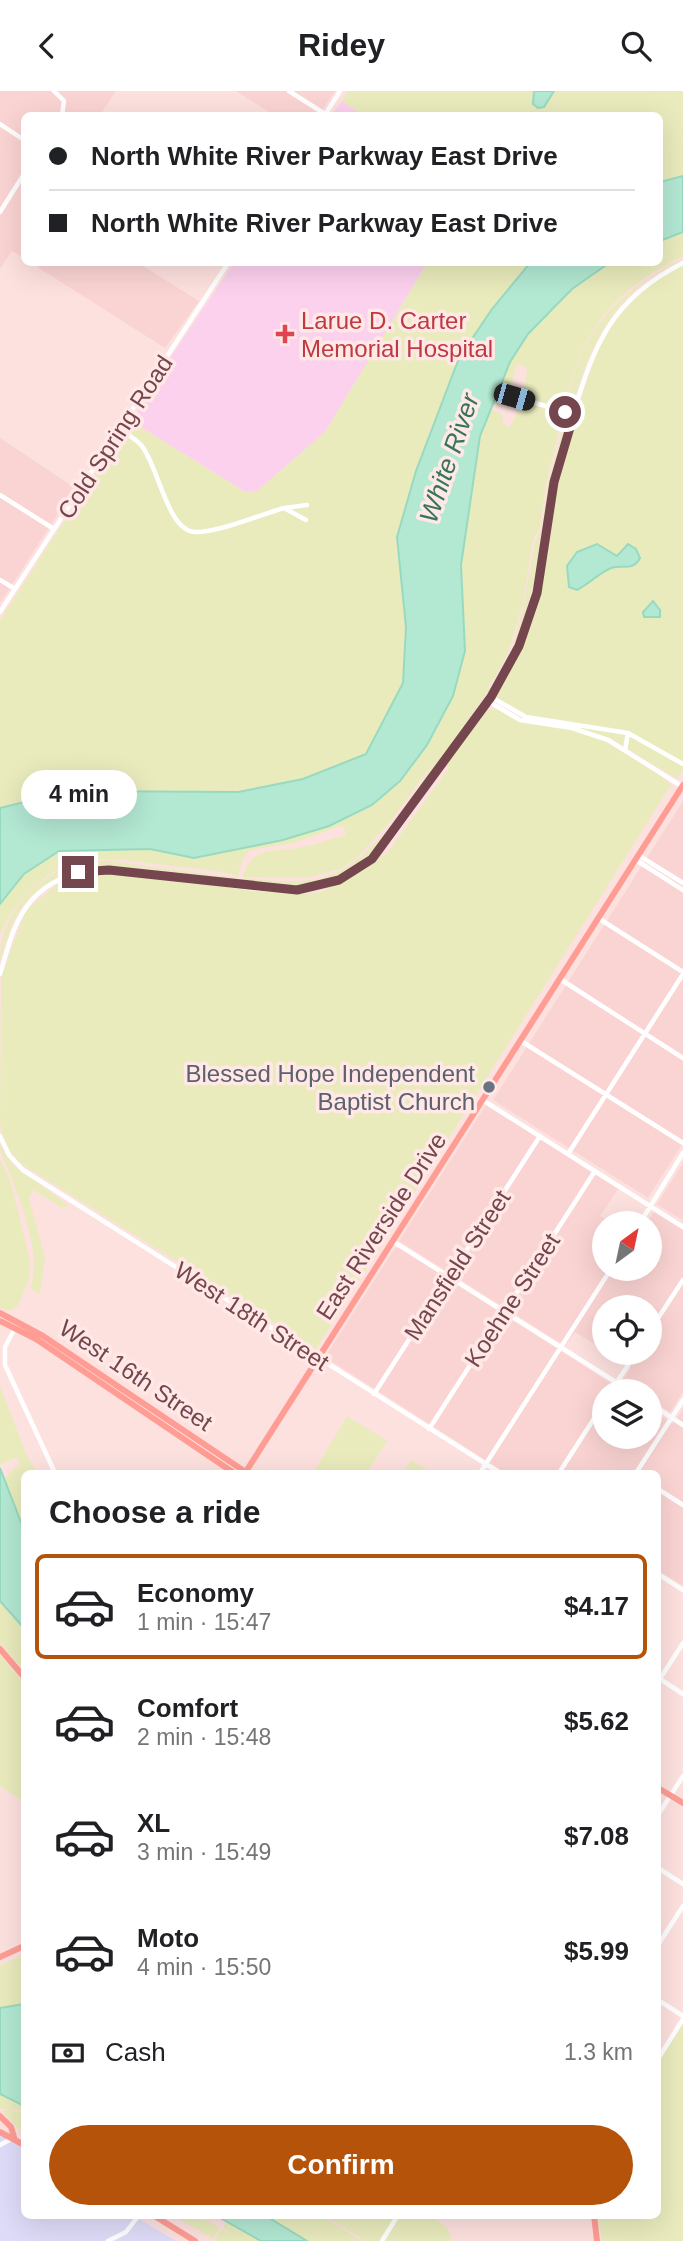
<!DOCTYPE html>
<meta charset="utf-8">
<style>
body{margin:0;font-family:Arial,sans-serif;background:#f2f2f2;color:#202124;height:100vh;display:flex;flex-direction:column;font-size:26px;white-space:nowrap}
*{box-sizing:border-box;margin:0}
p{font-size:23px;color:#757577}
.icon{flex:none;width:38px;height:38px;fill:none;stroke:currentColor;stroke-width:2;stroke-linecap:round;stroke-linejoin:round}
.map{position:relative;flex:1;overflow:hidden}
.side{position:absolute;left:21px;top:1379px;width:640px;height:749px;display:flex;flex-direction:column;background:#fff;border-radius:10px;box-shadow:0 7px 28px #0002}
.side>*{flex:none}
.top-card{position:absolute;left:21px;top:21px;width:642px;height:154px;border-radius:10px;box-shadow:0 7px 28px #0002;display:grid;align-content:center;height:154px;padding:0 28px;background:#fff}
.needle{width:46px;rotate:33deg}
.controls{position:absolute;left:592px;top:1120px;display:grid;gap:14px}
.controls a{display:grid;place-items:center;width:70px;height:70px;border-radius:50%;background:#fff;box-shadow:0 7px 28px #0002;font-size:35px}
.end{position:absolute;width:32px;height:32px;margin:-16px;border:9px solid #75464e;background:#fff;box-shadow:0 0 0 4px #fff}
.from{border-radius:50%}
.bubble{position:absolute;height:49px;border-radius:24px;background:#fff;box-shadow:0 7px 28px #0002;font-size:23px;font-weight:800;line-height:49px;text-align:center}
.car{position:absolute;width:21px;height:42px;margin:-21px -10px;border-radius:9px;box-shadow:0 0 5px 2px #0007;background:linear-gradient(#222 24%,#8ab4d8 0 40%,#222 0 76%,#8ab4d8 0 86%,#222 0)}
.top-card b{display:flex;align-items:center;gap:24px;height:66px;font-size:26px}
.top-card b+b{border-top:2px solid #e0e0e0}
.top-card i{width:18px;height:18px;background:#202124}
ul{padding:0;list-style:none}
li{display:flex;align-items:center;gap:21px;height:105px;margin:0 14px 10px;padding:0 14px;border:4px solid transparent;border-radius:10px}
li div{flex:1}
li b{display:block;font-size:26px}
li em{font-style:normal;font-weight:800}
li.active{border-color:#b45309}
li>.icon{width:63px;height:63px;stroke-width:1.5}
h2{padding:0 28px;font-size:32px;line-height:84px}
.pay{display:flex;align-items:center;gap:18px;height:77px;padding:0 28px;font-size:26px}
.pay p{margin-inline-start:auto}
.action{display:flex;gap:14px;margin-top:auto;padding:14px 28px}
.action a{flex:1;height:80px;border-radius:42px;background:#b45309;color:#fff;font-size:28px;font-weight:800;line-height:80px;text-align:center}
header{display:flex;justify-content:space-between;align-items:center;height:91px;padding:0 28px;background:#fff;font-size:32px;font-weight:800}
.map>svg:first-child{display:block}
.residential{fill:#fad4d3}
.education{fill:#dfdcf9}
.medical{fill:#fcd1ee}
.green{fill:#e9ebbd}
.water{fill:#b3e8d3;stroke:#98dac0;stroke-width:2}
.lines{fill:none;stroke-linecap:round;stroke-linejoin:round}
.minor{stroke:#fff;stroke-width:4.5}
.major{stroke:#ff9d94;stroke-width:6}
.route{stroke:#75464e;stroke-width:9}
.health-dot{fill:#e0444e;stroke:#ffe8e6;stroke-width:2.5}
.worship-dot{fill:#6b7280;stroke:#ffe8e6;stroke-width:2.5}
.labels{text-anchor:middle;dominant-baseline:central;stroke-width:7;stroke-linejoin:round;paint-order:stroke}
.health-label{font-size:24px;fill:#be3a42;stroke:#ffe8e6;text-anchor:start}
.street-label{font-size:24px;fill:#75464e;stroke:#ffe8e6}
.worship-label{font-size:24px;fill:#5b616d;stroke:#ffe8e6;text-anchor:end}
.water-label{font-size:26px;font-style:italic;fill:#36745d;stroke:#ffe8e6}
</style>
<header><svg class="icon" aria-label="back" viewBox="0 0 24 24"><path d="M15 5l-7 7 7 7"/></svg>Ridey<svg class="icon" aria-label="search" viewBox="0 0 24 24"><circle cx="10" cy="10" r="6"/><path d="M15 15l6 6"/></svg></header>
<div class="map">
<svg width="683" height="2150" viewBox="0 0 683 2150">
<rect width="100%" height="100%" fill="#fde1df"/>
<path class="residential" d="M0 0H116L100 24H24V167L12 160 0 178Z
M236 0H335L319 24H274Z
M31 172H138L199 210 165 257Z
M0 347 75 397 0 512Z
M683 710V1052L648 1107 493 1009Z
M486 1014 618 1098 600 1125 610 1132H604V1178H649V1132H646L654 1121 683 1139V1301L670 1321 649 1308V1300H637L622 1291 631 1276 608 1262H649V1216H604V1259L575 1241 565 1255 399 1150Z
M683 1072V1127L682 1129 657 1113Z
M395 1157H400L623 1300H604V1346H649V1317L673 1333 683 1318V1495L658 1479V1382H506L325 1266Z"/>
<path class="education" d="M0 2043 24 2058V2124L134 2125 176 2150H0Z"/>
<path class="medical" d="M342 10 363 24H332Z
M234 172H427L325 341 257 400 246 401 137 334 138 315Z"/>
<path class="green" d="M348 0H683V85L660 91V24H363L342 10Z
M683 141V165C610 202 582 238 564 318L523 306 527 277 517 273 508 306 502 314 493 313 510 271 528 243 572 198 609 172H660V150Z
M683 167C673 176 657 181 646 190 603 224 587 266 572 316L566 319C578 241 616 202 683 167Z
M427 172H530L517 186 431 336 406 412 397 446 406 536 403 592 366 663 303 688 238 701 69 700 0 717V529L117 349 125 351 137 334 245 401 257 400 325 341Z
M683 174V679L677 688 612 648 595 644 658 682 673 696 669 697 316 1258 17 1070 3 1049 0 1032 1 885 26 819 61 790 100 781 303 803 320 801 348 787 387 762 449 677 446 674 487 619 497 618 523 632 554 636 522 627 494 608 528 534 539 491 558 377 598 256 624 216 650 193Z
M522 311 564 322 546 391 540 436 533 449 523 512 508 562 496 585 393 727 359 765 342 777 307 787 243 786C250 755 274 761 297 757 313 755 330 748 346 744L343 734 294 752 250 759 243 768 238 785C214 778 189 777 164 774 109 767 67 758 26 804 14 817 6 827 0 844V813L24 783 59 760 150 758 194 767 283 749 329 735 372 714 400 690 427 654 465 560 461 474 480 345 491 318 503 324 502 331 510 336Z
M567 323 569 328C561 355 552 383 547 411 534 484 533 531 492 596L509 567 523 519 535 451 542 436 548 391Z
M489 596 491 597C434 666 391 797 286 796 273 796 256 795 244 790L243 787C267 789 293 793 318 788 396 769 435 649 489 596Z
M87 770H109L238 787 234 790C167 782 76 753 26 811 12 827 6 850 0 870 0 821 39 780 87 770Z
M0 1052 13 1074 68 1114 62 1117 33 1099 29 1108 45 1166 40 1204 30 1197C42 1165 23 1119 12 1088 8 1074 0 1068 0 1052Z
M0 1069 10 1088 30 1169 29 1188 18 1215 8 1220 0 1217Z
M0 1295 27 1365 38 1382H24V1439L5 1392 6 1386 20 1372 17 1366 0 1374Z
M347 1325 387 1350 367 1382H313Z
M411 1369 433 1382H402Z
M0 1510 24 1537V1580L0 1552Z
M0 1564 24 1592V1711L0 1695Z
M24 1864V1913L0 1917V1874Z
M683 1933V2150H602L598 2125 658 2124V1972Z
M0 2003 24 2015V2020L0 2018Z
M9 2019 24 2023V2044L2 2020Z
M174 2125 208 2130 220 2137 213 2148Z
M266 2125H322L362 2150H307Z
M325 2125H432L447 2137 452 2150H365Z
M227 2130 261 2150H214L222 2138 237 2147 223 2137Z"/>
<path class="water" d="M534 0H554L544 16 538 17 533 13Z
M683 85V141L660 150V91Z
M530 172H609L572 198 528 243 510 271 480 345 461 474 465 560 453 605 427 654 400 690 372 714 329 735 283 749 194 767 150 758 59 760 24 783 0 813V717L69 700 238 701 303 688 366 663 403 592 406 536 397 446 416 380 459 267 492 218Z
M628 453 636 458 640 467C633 481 622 473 611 477 599 482 589 493 577 499L569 496 567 475 577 461 597 453 617 465Z
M653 510 660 519V526H644L643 521Z
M0 1377 24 1439V1537L0 1510Z
M24 1913V2015L0 2003V1917Z
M217 2125H266L307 2150H261Z"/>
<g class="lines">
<path class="minor" d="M54 0 64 10 62 24
M289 0 325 23
M325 24 340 0
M0 33 24 49
M0 121 24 83
M514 306 574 323
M120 338C127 343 136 348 141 354 159 375 167 441 196 441 220 441 259 424 284 417L306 429
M0 404 54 438
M285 417 307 414
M0 489 15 498
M0 521 228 172
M491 606 526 626 628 642 683 673
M488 610 520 629 572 637 608 649 683 696
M625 659 628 642
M638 764 683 792
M636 769 683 799
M598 827 683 881
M0 883C8 857 13 831 31 810 110 718 298 869 387 752 410 722 431 690 453 660 478 624 506 590 522 549 541 502 543 453 552 404 556 378 565 353 572 327 594 254 611 208 683 172
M560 888 683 967
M521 950 683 1052
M484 1010 683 1136
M0 1045 9 1064 23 1079 500 1382
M568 1063 683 883
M640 1132 683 1062
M394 1151 630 1300
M15 1237 5 1256V1274L55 1382
M649 1241 683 1189
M611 1300 636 1262
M374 1303 540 1045
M649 1312 683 1334
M429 1338 595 1080
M480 1382 611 1178
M559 1382 604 1312
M636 1382 683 1309
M658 1398 683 1414
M658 1483 683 1499
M660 1588 683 1603
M658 1591 683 1552
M658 1724 683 1685
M658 1777 683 1793
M658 1854 683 1815
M658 1909 683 1925
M658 1968 683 1928
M0 2054 11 2048
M108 2150 126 2141 139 2124
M382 2150 398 2124"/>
<path class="major" d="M0 1222 43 1245 247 1382
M0 1230 36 1248 234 1382
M245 1382 683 694
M0 1558 24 1586
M658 1697 683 1712
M0 1866 24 1855
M0 2025 11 2036 14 2046
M0 2041 24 2054
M153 2124 195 2150
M594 2124 597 2150"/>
</g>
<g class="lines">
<path class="route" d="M78 781 109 779 297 799 339 789 372 768 491 606 519 555 537 502 554 391 574 323 565 321"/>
</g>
<path class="health-dot" d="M281.5 232.5h7v7h7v7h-7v7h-7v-7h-7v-7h7z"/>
<circle class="worship-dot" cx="489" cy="996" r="7"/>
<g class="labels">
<g class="health-label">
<text x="301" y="229">Larue D. Carter<tspan x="301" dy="28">Memorial Hospital</tspan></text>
</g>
<g class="street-label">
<text transform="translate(115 346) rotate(-57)">Cold Spring Road</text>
<text transform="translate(381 1135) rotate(-57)">East Riverside Drive</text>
<text transform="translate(457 1174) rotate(-57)">Mansfield Street</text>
<text transform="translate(512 1209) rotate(-57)">Koehne Street</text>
<text transform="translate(252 1225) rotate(33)">West 18th Street</text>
<text transform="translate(136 1284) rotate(34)">West 16th Street</text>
</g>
<g class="worship-label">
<text x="475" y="982">Blessed Hope Independent<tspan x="475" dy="28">Baptist Church</tspan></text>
</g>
<g class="water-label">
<text transform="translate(449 367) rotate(-71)">White River</text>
</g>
</g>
</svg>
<div class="controls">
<a><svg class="needle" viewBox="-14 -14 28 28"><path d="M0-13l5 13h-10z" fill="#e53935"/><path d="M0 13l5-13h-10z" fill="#757577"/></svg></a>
<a><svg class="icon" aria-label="locate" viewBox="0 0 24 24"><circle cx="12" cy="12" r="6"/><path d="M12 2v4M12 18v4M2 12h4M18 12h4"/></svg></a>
<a><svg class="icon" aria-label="layers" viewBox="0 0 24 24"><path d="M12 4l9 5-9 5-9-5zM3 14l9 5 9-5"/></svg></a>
</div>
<i class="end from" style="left:565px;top:321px"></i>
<i class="end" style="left:78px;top:781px"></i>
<div class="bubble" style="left:21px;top:679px;width:116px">4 min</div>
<i class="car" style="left:514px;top:306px;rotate:106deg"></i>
<div class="top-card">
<b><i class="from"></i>North White River Parkway East Drive</b>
<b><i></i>North White River Parkway East Drive</b>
</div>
<section class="side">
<h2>Choose a ride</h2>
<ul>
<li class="active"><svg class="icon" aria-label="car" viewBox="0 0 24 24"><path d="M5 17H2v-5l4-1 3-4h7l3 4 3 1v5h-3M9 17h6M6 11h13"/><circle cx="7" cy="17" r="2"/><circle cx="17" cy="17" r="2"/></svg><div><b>Economy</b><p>1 min · 15:47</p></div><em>$4.17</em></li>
<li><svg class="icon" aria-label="car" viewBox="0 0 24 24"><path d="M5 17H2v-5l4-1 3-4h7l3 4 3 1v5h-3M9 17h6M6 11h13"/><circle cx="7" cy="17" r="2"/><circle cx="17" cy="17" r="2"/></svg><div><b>Comfort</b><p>2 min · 15:48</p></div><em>$5.62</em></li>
<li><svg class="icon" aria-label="car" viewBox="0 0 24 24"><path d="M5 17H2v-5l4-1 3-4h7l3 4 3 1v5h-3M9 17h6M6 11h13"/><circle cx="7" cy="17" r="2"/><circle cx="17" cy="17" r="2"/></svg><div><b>XL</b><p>3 min · 15:49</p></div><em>$7.08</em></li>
<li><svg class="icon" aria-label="car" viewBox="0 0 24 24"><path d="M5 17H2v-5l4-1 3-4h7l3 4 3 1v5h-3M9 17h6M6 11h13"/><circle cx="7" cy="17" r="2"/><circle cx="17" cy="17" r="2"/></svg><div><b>Moto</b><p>4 min · 15:50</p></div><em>$5.99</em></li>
</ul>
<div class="pay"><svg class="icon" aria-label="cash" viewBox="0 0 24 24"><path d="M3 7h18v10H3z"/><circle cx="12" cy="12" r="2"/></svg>Cash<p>1.3 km</p></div>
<div class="action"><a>Confirm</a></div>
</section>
</div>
